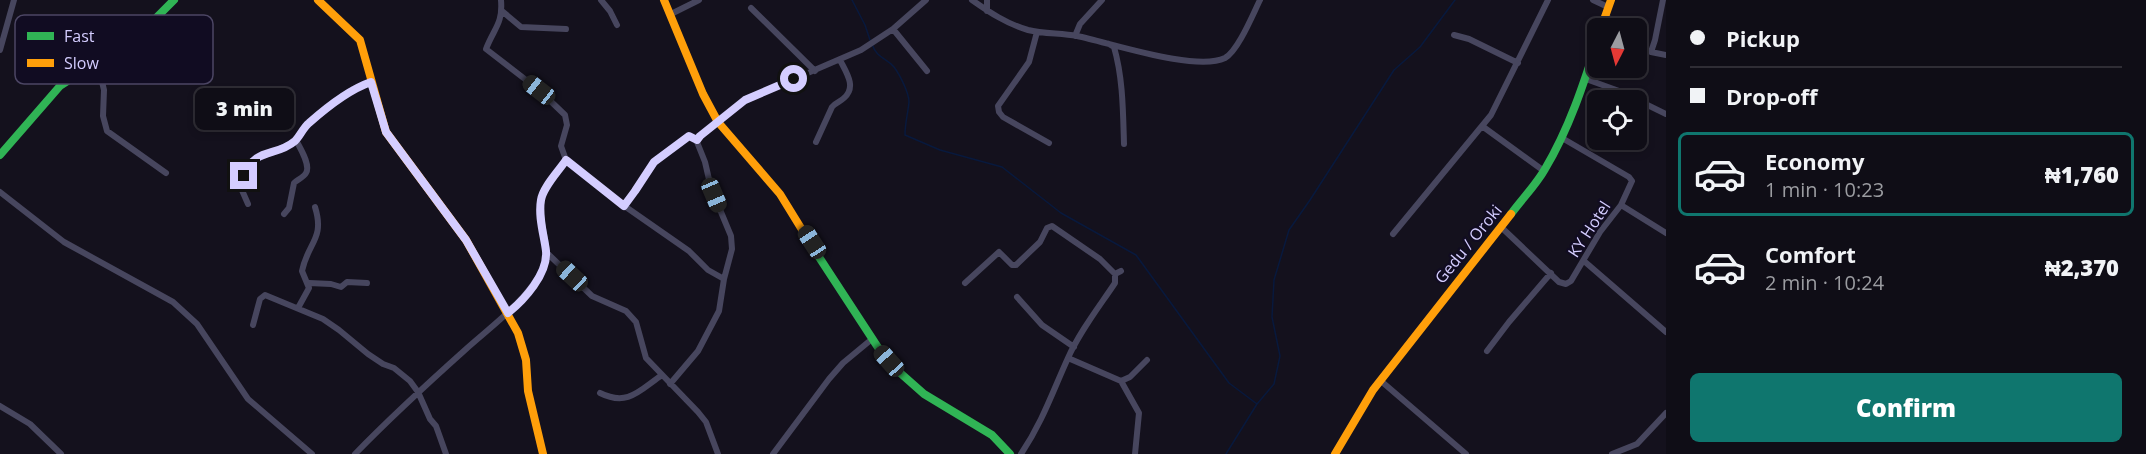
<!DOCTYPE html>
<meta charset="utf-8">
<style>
body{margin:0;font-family:"Open Sans",sans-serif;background:#1d1b23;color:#f1f3f6;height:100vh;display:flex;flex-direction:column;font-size:22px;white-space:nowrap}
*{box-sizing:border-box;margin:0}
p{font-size:20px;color:#9b9ca1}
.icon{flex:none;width:33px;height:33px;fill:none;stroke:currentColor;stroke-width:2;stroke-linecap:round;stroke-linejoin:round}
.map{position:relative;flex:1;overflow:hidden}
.drawer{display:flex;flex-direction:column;background:#0f0d16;width:480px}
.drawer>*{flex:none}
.top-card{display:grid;align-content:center;height:132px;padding:0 24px;background:#0f0d16}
.needle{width:39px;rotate:186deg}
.buttons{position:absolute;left:1587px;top:18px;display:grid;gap:12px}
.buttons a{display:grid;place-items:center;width:60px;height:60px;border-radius:9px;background:#0f0d16;box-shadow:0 3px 9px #0003,0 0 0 2px #2f2d35;font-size:30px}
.end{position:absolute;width:27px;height:27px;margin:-14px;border:8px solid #d4cdff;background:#111;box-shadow:0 0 0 3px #111}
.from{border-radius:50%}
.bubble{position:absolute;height:42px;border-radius:9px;background:#0f0d16;box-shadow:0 3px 9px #0003,0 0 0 2px #2f2d35;font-size:20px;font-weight:800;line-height:42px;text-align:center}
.car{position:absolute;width:18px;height:36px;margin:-18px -9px;border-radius:8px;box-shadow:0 0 4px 2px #0007;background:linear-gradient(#222 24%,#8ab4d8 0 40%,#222 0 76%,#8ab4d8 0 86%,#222 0)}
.top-card b{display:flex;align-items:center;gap:21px;height:57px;font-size:22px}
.top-card b+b{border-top:2px solid #2f2d35}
.top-card i{width:15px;height:15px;background:#f1f3f6}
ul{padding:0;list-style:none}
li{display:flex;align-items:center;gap:18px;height:84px;margin:0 12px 9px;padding:0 12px;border:3px solid transparent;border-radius:9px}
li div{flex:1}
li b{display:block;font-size:22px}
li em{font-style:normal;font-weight:800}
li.current{border-color:#0f766e}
li>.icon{width:54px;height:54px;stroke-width:1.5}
.button{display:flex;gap:12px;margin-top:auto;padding:12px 24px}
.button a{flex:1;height:69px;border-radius:9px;background:#0f766e;color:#fff;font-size:24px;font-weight:800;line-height:69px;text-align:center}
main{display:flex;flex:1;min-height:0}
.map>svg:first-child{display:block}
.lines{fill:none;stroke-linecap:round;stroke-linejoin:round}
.stream{stroke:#08193d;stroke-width:1.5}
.street{stroke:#47465e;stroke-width:6}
.fast{stroke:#30b455;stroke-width:8}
.slow{stroke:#ff9f0a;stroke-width:8}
.route{stroke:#d4cdff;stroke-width:8}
.labels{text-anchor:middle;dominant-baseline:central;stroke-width:4.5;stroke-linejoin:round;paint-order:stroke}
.street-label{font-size:16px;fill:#d4cdff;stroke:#110c22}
.key{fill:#110c22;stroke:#4c4664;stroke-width:1.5}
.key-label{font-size:16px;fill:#d4cdff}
</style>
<main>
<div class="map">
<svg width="1666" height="454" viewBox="0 0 1666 454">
<rect width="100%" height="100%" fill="#14111d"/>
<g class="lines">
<path class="stream" d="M852 0 865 25 870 40
M872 44C877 59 886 57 894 67 900 75 909 93 909 102 908 113 905 123 905 135L940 150 1002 167 1061 213 1136 255 1229 383 1257 404
M1226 454 1257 404 1274 384 1280 356 1272 317 1274 280 1289 230 1310 200 1394 70 1420 47 1455 0"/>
<path class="street" d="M501 0C503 24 494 28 486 49L539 90 565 115 567 125 561 146 566 160 623 205 689 251 708 270 724 279
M601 0 610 11 617 25
M972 0C989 12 1007 24 1028 30 1044 34 1061 33 1077 36 1111 43 1196 72 1225 58 1238 51 1253 14 1260 0
M1593 0 1608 7
M751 8 815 71
M502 11 521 27 566 29
M987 11V0
M671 14 699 0
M1605 15 1620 28
M893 29 927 71
M1037 32 1029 62 998 106 999 112 1003 117 1049 143
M1454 35 1469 39 1518 63
M1075 36 1080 24 1102 0
M1109 44 1114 47C1123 78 1123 111 1124 144
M1636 46 1651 52 1666 55
M0 50 14 0
M1651 52 1655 40 1663 0
M97 61 104 90 103 116 107 131 166 173
M1586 79 1619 91 1666 114
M1482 126 1544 171
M816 142 832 107C836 102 840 102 844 98 857 87 846 72 840 60
M0 192 64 242 173 302 197 324 248 399 312 454
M248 204 241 188 244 176 252 161 293 143 308 124 353 89 371 82
M623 205 635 191 655 162 689 136 697 140
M1621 205 1666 233
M284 214 289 208 294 183C297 180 304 177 306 173 311 165 300 148 296 140
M1501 227 1559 282 1566 284 1571 281 1600 232 1621 205 1632 181 1629 177 1562 138
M1393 234 1491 115 1548 0
M546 252 592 296 626 311 636 322 646 358 698 412 706 422 718 454
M1584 261 1666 332
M309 283 331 284 341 287 347 282 367 283
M965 283 999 252 1012 265H1016L1040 242 1047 228 1052 226 1100 259 1115 274
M1017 297 1042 325 1074 347
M298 308 309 288 302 271C308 242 325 239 315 207
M253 325 260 299 265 295 323 319 339 330 368 354 383 364 394 368 410 381 418 392 430 419 436 426 446 454
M1487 351 1509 322 1551 273
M1068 358 1121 381 1139 413 1135 454
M1121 381 1130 377 1147 360
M1381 381 1466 454
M670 384 698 351 719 311 724 279 732 249 731 236 711 188 705 162 697 142 698 138 745 100 861 50 893 29 926 0
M600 393C628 407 640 390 662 375
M0 406 30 424 61 454
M355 454C390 418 427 384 465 350 493 325 523 304 542 271 555 251 536 222 541 199 544 186 558 171 566 160
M773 454 829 379 843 363 872 339
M1021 454C1043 421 1052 393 1068 358 1080 331 1099 307 1115 283V274L1121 271
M1612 454 1637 444 1666 413"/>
<path class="fast" d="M0 155 60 86 128 42 149 25 174 0
M1511 214C1522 199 1536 185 1545 169 1569 129 1584 83 1598 39
M817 254 881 352 898 371 924 394 992 435 1010 454"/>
<path class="slow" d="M318 0 360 40 386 132 466 240 518 333 526 360 528 391 543 454
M664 0 703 94 718 122 780 194 817 254
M1601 28 1611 0
M1335 454 1373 390 1511 214"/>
</g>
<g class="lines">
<path class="route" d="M244 176C256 146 275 158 295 141 300 136 303 128 309 123 327 107 348 90 371 82L386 132 466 240 508 313C524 300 548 274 546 251 544 235 538 217 541 200 543 187 558 172 566 160L624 206 635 191 654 162 689 136 697 140 700 136 745 100 794 79"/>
</g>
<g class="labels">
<g class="street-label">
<text transform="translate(1589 229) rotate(-57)">KY Hotel</text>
<text transform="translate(1468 244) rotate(-51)">Gedu / Oroki</text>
</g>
</g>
<rect x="15" y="15" width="198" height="69" rx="9" class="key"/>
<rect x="27" y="32" width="27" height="8" fill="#30b455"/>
<rect x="27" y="59" width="27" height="8" fill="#ff9f0a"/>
<g class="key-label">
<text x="64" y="42">Fast</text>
<text x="64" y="69">Slow</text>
</g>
</svg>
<div class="buttons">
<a><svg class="needle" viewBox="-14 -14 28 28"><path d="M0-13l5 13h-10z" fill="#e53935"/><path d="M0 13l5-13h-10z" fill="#9b9ca1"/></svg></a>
<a><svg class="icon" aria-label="locate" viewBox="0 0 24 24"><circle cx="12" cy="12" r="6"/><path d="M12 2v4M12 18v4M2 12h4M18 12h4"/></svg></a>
</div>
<i class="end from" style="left:794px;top:79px"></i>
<i class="end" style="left:244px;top:176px"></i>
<div class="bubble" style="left:195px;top:88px;width:99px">3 min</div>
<i class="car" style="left:539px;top:90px;rotate:308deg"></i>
<i class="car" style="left:714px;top:195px;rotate:157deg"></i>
<i class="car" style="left:812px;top:242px;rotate:327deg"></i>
<i class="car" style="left:572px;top:276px;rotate:313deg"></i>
<i class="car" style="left:889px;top:361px;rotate:318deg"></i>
</div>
<section class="drawer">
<div class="top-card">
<b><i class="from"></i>Pickup</b>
<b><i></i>Drop-off</b>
</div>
<ul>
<li class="current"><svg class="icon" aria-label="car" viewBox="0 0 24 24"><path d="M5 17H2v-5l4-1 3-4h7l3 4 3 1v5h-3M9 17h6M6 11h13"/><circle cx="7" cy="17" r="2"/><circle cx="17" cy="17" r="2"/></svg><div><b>Economy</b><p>1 min · 10:23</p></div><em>₦1,760</em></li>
<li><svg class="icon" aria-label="car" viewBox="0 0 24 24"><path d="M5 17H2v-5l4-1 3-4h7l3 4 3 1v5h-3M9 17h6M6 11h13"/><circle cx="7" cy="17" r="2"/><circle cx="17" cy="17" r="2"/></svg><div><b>Comfort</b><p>2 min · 10:24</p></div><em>₦2,370</em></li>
</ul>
<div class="button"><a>Confirm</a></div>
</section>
</main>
